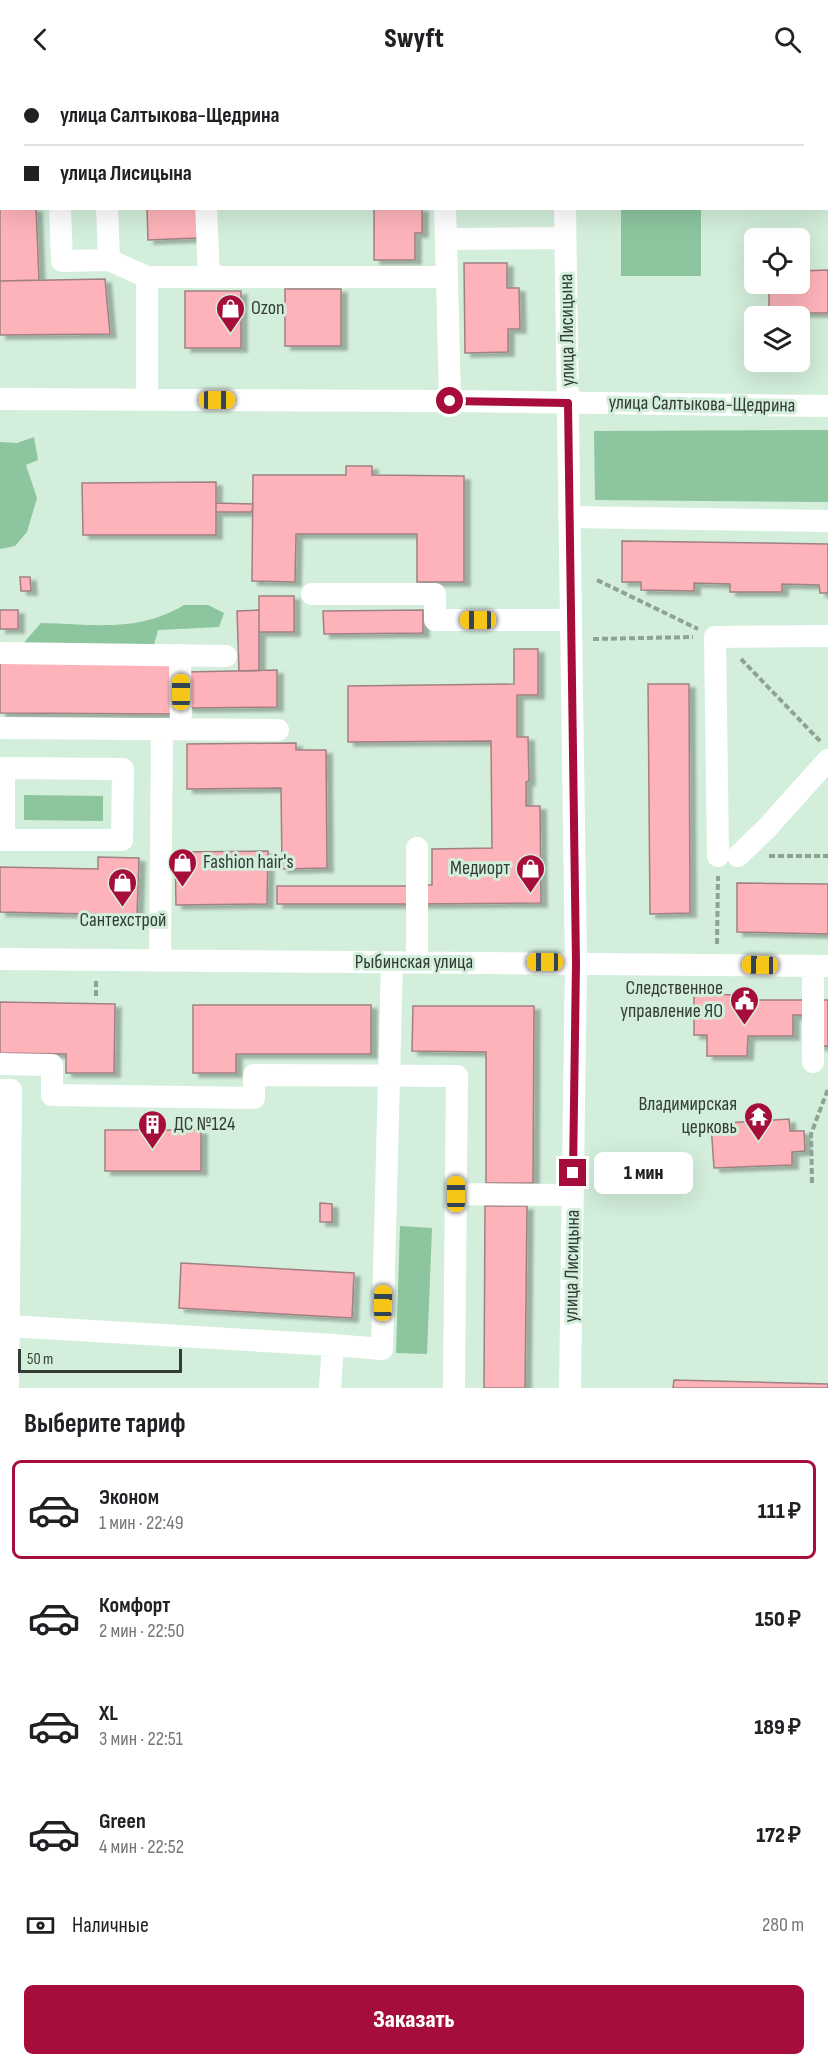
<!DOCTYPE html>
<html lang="ru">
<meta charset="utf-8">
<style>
body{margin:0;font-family:"Sofia Sans Condensed",sans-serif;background:#f2f2f2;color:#202124;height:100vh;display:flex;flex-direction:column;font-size:22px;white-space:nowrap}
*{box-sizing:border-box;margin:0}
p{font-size:20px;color:#757577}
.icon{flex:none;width:33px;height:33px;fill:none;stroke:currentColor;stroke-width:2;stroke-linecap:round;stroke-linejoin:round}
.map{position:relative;height:1310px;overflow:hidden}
.panel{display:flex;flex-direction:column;background:#fff;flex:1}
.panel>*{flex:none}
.hud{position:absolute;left:0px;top:0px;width:828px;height:132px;box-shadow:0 6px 24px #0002;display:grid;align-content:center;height:132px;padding:0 24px;background:#fff}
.buttons{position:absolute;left:744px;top:150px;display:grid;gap:12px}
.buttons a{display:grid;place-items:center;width:66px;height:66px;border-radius:9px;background:#fff;box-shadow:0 6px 24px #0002;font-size:30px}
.scale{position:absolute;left:18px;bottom:15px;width:164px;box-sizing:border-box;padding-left:6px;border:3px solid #333d36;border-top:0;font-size:16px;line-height:21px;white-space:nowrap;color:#333d36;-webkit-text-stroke:4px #d3eedb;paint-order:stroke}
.end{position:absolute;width:27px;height:27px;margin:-14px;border:8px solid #a60d3b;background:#fff;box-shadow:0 0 0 3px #fff}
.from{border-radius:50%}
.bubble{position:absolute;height:42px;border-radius:9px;background:#fff;box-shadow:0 6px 24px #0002;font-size:20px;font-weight:800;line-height:42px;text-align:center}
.car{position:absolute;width:18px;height:36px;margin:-18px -9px;border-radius:8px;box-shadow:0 0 4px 2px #0007;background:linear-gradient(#f5c518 24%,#345 0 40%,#f5c518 0 76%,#345 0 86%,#f5c518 0)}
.hud b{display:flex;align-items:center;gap:21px;height:57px;font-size:22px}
.hud b+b{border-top:2px solid #e0e0e0}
.hud i{width:15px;height:15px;background:#202124}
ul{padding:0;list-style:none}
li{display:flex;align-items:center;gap:18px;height:99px;margin:0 12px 9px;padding:0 12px;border:3px solid transparent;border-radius:9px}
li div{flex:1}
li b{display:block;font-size:22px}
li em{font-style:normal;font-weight:800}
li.current{border-color:#a60d3b}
li>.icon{width:54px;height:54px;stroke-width:1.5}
h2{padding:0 24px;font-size:27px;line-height:72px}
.pay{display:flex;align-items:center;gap:15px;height:66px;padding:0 24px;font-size:22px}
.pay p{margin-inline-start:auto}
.action{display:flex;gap:12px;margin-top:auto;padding:12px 24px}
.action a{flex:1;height:69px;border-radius:9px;background:#a60d3b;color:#fff;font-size:24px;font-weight:800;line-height:69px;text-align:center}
header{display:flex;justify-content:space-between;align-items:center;height:78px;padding:0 24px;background:#fff;font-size:27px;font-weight:800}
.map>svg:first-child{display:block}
.green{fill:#8cc59e}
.building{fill:#fdb3b9;stroke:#a08183;stroke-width:1.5;filter:url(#shadow)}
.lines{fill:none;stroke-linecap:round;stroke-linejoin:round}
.path{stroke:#8fa395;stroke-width:4;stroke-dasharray:6 3;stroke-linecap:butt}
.minor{stroke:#fff;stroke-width:22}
.route{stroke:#a60d3b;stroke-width:8}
.labels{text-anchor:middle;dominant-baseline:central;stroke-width:6;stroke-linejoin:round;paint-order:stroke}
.poi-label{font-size:20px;fill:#333d36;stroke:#d3eedb;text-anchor:start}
.street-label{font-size:20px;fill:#333d36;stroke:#d3eedb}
</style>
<header><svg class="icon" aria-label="back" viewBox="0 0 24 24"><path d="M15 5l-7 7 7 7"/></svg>Swyft<svg class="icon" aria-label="search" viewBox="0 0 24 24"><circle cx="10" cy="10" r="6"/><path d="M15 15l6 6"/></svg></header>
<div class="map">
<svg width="828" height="1310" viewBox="0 0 828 1310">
<defs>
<filter id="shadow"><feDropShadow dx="6" dy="4" stdDeviation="1.5" flood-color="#0004"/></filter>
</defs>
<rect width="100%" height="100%" fill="#d3eedb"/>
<path class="green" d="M621 131H701V198H621Z
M828 352V424L595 422 594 353Z
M34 359 38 382 26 387 37 420 27 454 15 468 0 471V364L17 365Z
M184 527H208L224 535 219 549 158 552 149 586 20 569 41 545C93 546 138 555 184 527Z
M24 717 103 718V743L24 742Z
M400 1148 432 1150 427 1276 396 1275Z"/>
<path class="building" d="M0 0H31V2H2V130H36L39 202 0 203Z
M267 0H382V2H267Z
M147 130H196L197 160 148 162Z
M374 130H422V155H415V182H374Z
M464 185H507V210H519L520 251H508V274L465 275Z
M828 192V235H769V206H800V193Z
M105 201 110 256 0 257V203Z
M285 211H341V268H285Z
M185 213H241V270H185Z
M346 388H372V397L464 398V504H417V456H296L295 504 252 503 253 397H346Z
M216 404V457H83L82 405Z
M216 425 253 426 252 434H216Z
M622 463 828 466V515H820L819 507 782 506V514H730V506L694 505V513L641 512V504H622Z
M20 499H30L31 513H21Z
M259 518H294V554H259Z
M0 532H18V551H0Z
M259 532V593H239L237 533Z
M423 532V555L324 556 323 533Z
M514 571H538V617H517V659H528L529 703 526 704V728H540L541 825 417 826V807H432V771L492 770 491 663 348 664V608L514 606Z
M0 585 173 586V636L0 635Z
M277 592V629L187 630 186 594Z
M648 606H689L690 835 650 836Z
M296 665V672H326L327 790 282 791 281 710 187 711V666Z
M268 773 267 826 176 827 175 774Z
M98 779 139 780 137 837 0 834V789L98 791Z
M737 805 828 806V856L737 854Z
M277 808H417V826H277Z
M694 916 740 917V922H807V937H793V958H748L747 978H707V957H694Z
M819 922H828V968H819Z
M0 924 115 926 114 995H66V976L0 975Z
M193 927H371V976H236V995H193Z
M413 928H534L533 1105H486V974L412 973Z
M789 1041 790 1053H804L805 1073 792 1074V1087L714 1090 711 1046Z
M105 1052H201V1093H105Z
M320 1125 332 1126V1144H320Z
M485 1128H527L525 1310H484Z
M181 1185 354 1195 352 1240 179 1230Z
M674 1302 828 1306V1310H673Z"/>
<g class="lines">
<path class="path" d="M597 502 698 551
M593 561 693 559
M741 581 821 664
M769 778H828
M717 866 718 798
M96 918V903
M812 1105 811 1056 828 1011"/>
<path class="minor" d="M55 0V2
M102 0V2
M202 0V2
M444 0V2
M562 0V2
M60 130 62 183 109 182
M107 130 109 182 147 199V322
M206 130 209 199
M445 130 447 199
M565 130 576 885 570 1310
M446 161 565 160
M147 199H447L450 323
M0 321 450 323 828 328
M569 439 828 443
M312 516H435V542H571
M0 575 226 578
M180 577 181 651
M0 650 278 652
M0 762H122L123 691 4 690V762
M417 770V884
M718 778 715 559 828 558
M738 778 767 750 828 682
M0 881 828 888
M160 883 162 651
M813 984V888
M0 986 52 987V1017L254 1020V997L457 998 454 1310
M0 1012H11L8 1310
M456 1116 573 1117
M8 1248 333 1267
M330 1310 333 1267 382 1271 392 884"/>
</g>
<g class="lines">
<path class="route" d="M450 323 568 325 576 885 573 1095"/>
</g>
<defs>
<symbol id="shop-pin" viewBox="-11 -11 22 30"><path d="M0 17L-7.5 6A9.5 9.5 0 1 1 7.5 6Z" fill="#a60d3b" stroke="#d3eedb"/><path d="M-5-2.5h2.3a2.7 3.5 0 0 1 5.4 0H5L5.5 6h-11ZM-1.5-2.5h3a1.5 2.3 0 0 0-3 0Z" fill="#fff"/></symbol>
<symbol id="civic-pin" viewBox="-11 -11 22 30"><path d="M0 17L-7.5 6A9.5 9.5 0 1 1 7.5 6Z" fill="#a60d3b" stroke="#d3eedb"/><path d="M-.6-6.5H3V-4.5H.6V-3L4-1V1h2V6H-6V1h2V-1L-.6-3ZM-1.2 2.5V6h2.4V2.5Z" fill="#fff"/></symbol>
<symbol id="temple-pin" viewBox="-11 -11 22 30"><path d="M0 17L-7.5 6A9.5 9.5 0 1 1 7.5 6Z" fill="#a60d3b" stroke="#d3eedb"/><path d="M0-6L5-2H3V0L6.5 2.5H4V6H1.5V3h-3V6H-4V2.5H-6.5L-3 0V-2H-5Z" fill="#fff"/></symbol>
<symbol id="building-pin" viewBox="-11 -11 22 30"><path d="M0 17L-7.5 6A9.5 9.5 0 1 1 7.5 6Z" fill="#a60d3b" stroke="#d3eedb"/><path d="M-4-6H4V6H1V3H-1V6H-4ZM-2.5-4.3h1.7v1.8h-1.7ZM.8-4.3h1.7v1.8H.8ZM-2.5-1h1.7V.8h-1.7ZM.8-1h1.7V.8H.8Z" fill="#fff"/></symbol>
</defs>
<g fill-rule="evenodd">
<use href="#shop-pin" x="214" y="214" width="33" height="45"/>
<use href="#shop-pin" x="166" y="768" width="33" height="45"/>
<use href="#shop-pin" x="514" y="774" width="33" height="45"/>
<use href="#shop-pin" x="106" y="788" width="33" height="45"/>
<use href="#civic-pin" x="728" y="906" width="33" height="45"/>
<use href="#temple-pin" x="742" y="1022" width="33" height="45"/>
<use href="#building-pin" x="136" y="1030" width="33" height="45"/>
</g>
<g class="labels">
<g class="poi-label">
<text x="251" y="230">Ozon</text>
<text x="203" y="784">Fashion hair's</text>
<text x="510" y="790" text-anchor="end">Медиорт</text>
<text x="123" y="842" text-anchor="middle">Сантехстрой</text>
<text x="723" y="910" text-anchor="end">Следственное<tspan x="723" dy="23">управление ЯО</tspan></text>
<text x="737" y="1026" text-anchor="end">Владимирская<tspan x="737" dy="23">церковь</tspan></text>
<text x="174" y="1046">ДС №124</text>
</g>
<g class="street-label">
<text transform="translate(567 252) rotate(-91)">улица Лисицына</text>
<text transform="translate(702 326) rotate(1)">улица Салтыкова-Щедрина</text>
<text x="414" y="884">Рыбинская улица</text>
<text transform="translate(572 1188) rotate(-89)">улица Лисицына</text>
</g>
</g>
</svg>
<div class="buttons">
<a><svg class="icon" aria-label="locate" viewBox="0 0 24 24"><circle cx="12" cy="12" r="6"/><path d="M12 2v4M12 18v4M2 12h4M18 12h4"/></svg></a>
<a><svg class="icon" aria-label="layers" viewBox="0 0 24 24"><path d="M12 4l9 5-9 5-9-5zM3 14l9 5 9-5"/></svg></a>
</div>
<div class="scale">50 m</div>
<i class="end from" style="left:450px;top:323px"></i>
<i class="end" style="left:573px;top:1095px"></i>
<div class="bubble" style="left:594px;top:1074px;width:99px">1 мин</div>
<i class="car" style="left:217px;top:322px;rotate:90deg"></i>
<i class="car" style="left:478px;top:542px;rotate:270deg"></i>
<i class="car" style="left:181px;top:614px;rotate:0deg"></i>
<i class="car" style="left:545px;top:884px;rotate:270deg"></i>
<i class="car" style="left:760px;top:887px;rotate:271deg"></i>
<i class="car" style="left:456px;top:1116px;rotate:0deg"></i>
<i class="car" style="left:383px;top:1225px;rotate:1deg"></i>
<div class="hud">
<b><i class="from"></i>улица Салтыкова-Щедрина</b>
<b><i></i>улица Лисицына</b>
</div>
</div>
<section class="panel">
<h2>Выберите тариф</h2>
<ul>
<li class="current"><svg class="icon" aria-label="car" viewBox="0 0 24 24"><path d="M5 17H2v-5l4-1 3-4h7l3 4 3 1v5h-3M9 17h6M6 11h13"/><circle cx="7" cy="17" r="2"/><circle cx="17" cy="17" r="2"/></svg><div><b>Эконом</b><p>1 мин · 22:49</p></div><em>111 ₽</em></li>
<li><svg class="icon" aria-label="car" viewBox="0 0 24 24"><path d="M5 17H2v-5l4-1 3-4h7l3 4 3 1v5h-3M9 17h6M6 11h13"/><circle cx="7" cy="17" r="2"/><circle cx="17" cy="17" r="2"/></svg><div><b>Комфорт</b><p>2 мин · 22:50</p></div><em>150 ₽</em></li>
<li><svg class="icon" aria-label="car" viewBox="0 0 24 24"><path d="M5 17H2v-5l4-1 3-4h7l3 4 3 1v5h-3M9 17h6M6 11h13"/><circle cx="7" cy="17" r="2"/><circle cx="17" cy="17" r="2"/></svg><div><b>XL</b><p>3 мин · 22:51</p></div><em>189 ₽</em></li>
<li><svg class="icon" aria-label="car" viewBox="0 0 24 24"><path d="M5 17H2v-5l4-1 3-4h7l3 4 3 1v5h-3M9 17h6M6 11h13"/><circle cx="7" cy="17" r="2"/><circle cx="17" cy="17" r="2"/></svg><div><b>Green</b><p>4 мин · 22:52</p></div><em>172 ₽</em></li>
</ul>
<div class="pay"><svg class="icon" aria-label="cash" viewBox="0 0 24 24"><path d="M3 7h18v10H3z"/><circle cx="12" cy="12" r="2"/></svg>Наличные<p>280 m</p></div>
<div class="action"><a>Заказать</a></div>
</section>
